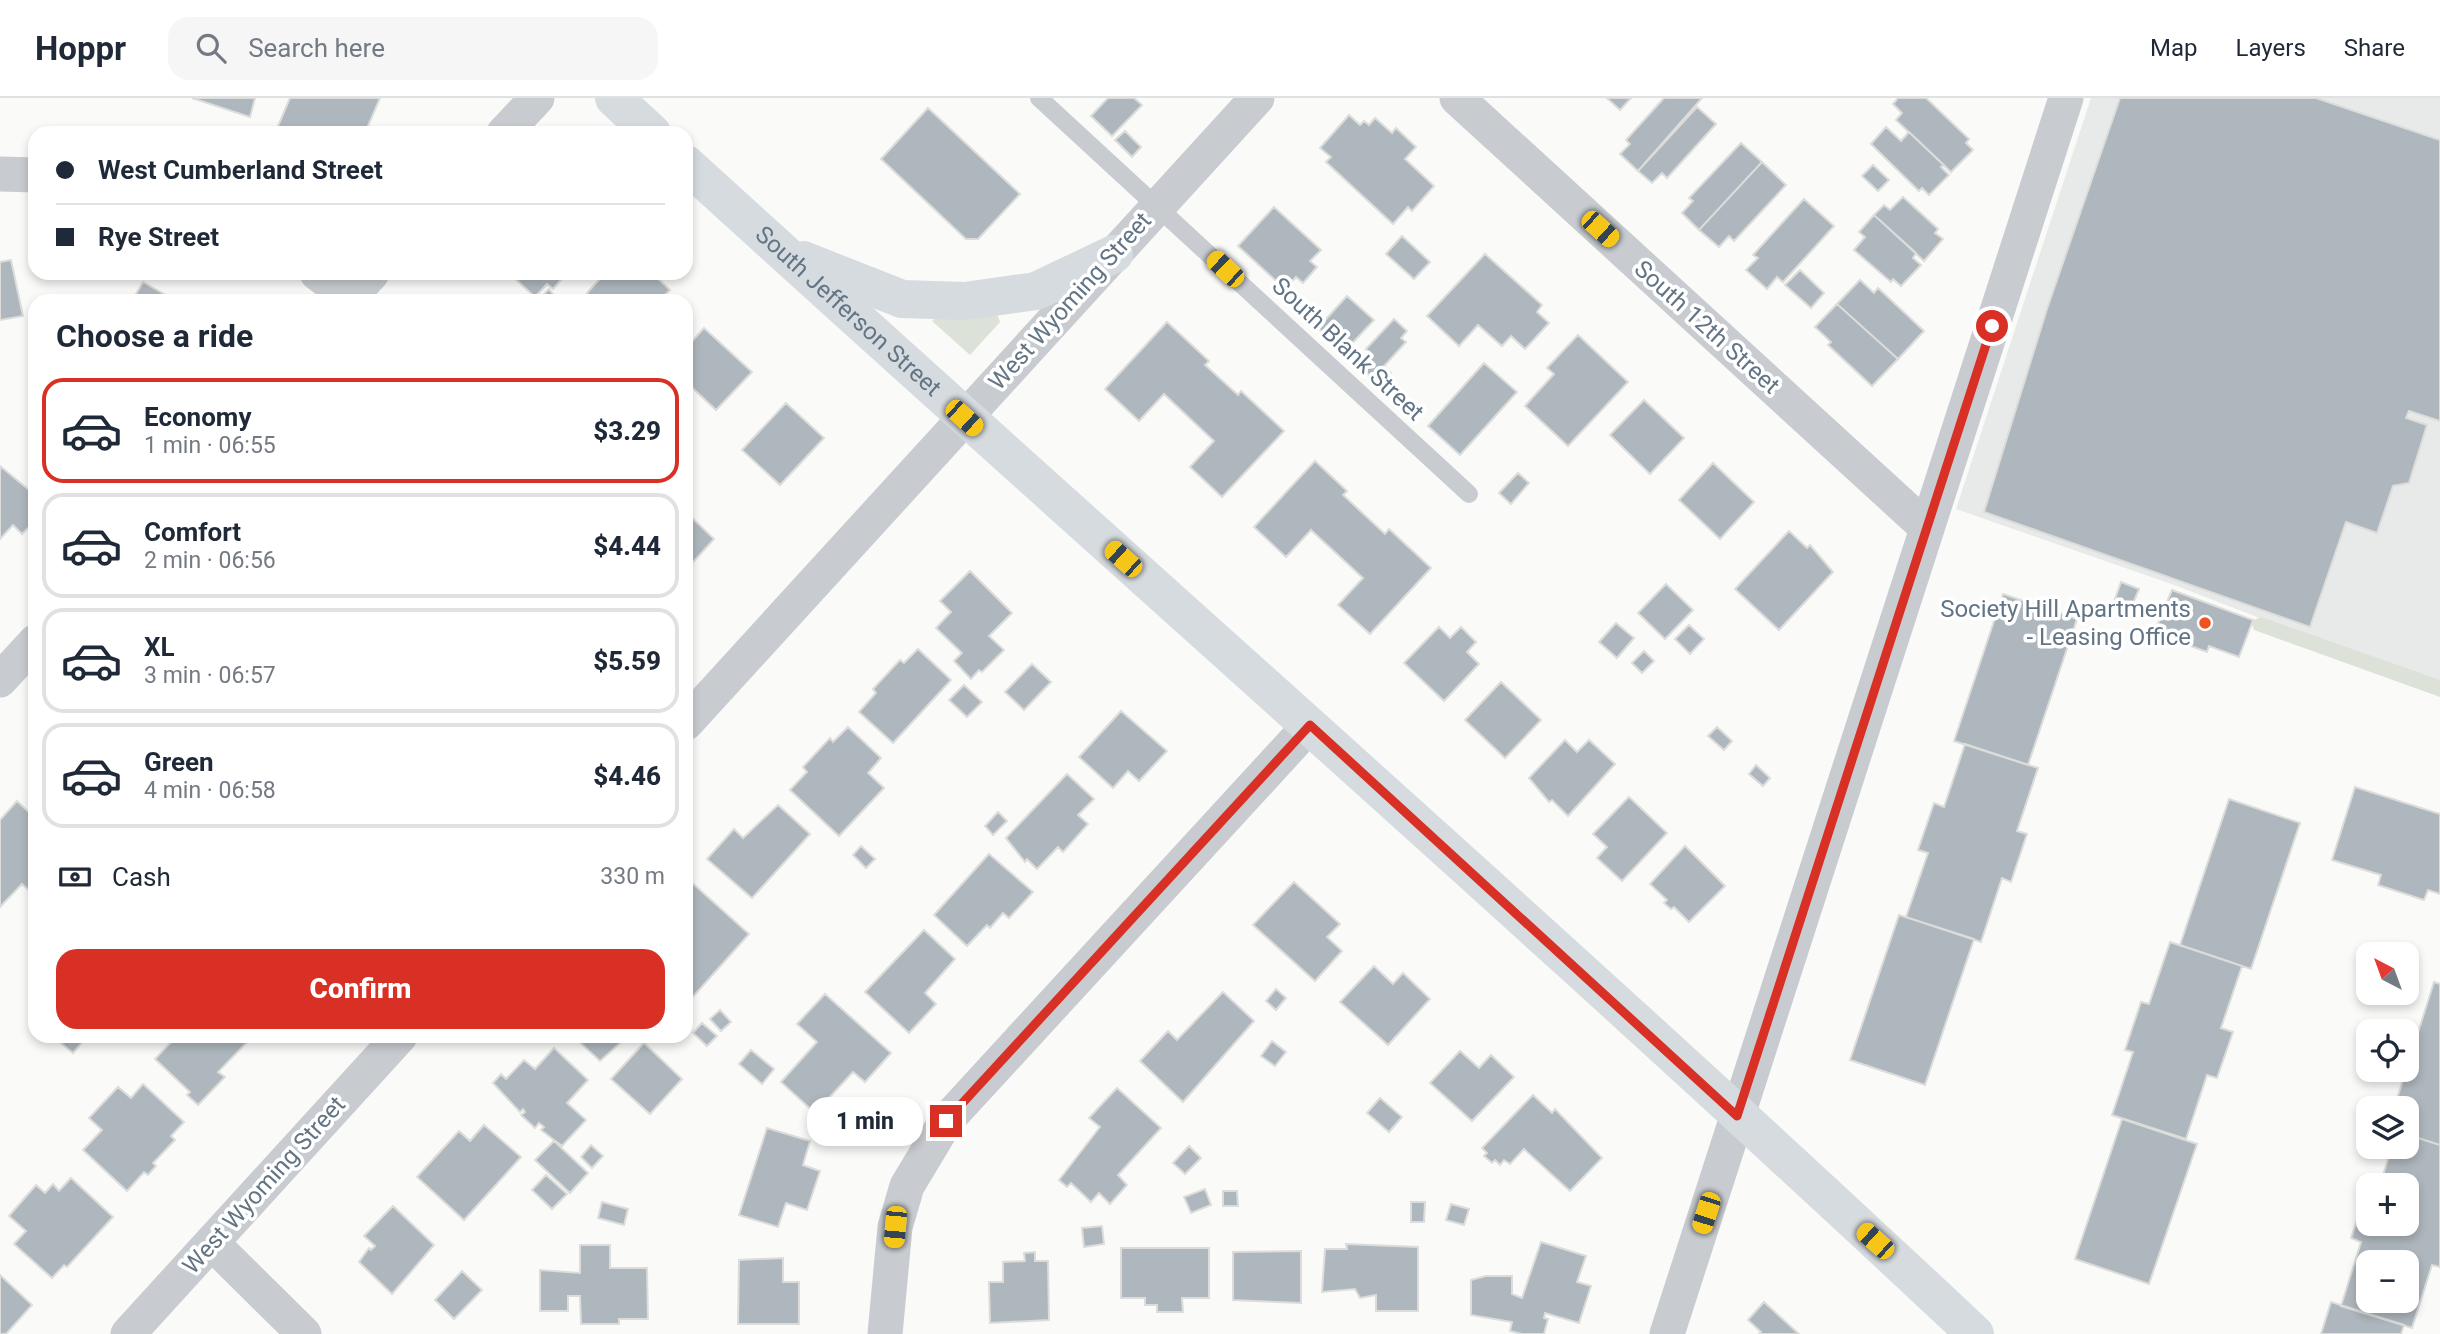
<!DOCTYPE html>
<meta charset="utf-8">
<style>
body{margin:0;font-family:Roboto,sans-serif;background:#f6f6f7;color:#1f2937;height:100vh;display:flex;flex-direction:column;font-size:26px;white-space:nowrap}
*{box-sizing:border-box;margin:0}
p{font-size:23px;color:#747a83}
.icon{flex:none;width:38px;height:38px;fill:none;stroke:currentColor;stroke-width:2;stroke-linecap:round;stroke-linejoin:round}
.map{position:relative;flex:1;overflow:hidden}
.drawer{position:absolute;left:28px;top:196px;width:665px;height:749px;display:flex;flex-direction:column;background:#fff;border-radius:21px;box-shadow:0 4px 10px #0003}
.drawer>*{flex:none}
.top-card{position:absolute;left:28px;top:28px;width:665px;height:154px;border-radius:21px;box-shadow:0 4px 10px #0003;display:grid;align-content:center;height:154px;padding:0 28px;background:#fff}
.needle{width:46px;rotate:319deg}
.tools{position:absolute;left:2356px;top:844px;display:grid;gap:14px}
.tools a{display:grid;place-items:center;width:63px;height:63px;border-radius:14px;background:#fff;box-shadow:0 4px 10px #0003;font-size:35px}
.end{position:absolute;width:32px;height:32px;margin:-16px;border:9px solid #d93025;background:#fff;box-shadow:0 0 0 4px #fff}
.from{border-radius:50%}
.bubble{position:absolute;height:49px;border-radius:21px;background:#fff;box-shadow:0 4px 10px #0003;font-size:23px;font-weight:800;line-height:49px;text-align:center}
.car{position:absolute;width:21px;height:42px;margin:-21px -10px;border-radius:9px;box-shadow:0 0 5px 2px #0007;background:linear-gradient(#f5c518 24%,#345 0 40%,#f5c518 0 76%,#345 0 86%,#f5c518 0)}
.top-card b{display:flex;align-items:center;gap:24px;height:66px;font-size:26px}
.top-card b+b{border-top:2px solid #e0e1e3}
.top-card i{width:18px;height:18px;background:#1f2937}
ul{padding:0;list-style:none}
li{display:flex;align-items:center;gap:21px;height:105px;margin:0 14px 10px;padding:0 14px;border:4px solid #e0e1e3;border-radius:21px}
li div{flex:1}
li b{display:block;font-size:26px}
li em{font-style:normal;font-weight:800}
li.selected{border-color:#d93025}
li>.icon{width:63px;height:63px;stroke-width:1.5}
h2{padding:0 28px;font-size:32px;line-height:84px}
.pay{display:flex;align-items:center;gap:18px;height:77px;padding:0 28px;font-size:26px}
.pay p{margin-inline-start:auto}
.action{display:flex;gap:14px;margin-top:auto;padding:14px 28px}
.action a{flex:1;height:80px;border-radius:21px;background:#d93025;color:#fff;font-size:28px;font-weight:800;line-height:80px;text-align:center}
header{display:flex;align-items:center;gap:42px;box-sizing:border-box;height:98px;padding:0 35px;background:#fff;border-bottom:2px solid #e0e1e3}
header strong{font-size:33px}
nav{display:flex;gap:38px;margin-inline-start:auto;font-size:24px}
.search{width:490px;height:63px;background:#f6f6f7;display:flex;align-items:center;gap:18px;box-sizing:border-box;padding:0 24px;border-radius:21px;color:#747a83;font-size:26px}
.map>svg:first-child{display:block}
.built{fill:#e8e9e9}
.green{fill:#dce2d8}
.building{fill:#aeb7bd;stroke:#dcdcda;stroke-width:2;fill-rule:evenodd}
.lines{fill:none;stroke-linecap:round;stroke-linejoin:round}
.lane{stroke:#c8ccd0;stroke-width:18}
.street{stroke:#c8ccd0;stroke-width:35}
.secondary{stroke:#d6dbdf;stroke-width:38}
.route{stroke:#d93025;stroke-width:9}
.poi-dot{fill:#ef5322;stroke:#fff;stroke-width:2.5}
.labels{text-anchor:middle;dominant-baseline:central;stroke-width:7;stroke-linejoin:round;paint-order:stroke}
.street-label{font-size:24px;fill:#637585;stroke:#fff}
.poi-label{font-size:24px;fill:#637585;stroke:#fff;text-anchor:end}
</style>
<header>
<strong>Hoppr</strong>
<div class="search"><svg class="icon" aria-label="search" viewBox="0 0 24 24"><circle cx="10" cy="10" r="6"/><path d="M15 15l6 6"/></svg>Search here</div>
<nav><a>Map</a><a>Layers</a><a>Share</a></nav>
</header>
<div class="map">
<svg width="2440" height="1236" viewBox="0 0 2440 1236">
<rect width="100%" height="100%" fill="#fafaf8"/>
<path class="built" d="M2091 0H2440V590L2177 488 1956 411Z"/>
<path class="green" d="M997 216 1000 224 970 257 932 223 936 220Z
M2261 519 2440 582V599L2254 532 2251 523Z"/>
<path class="building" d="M192 0H255L250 19Z
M290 0H380L365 35H275Z
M1108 0H1134L1142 7 1112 38 1091 18Z
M1607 0H1631L1620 12Z
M1664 0H1702L1638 73 1620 56 1630 46 1626 42Z
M1898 0H1926L1969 41 1966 45 1973 52 1951 74 1896 22 1902 15 1893 6Z
M2120 0H2316L2440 42V323L2409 313 2406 320 2427 327 2409 385 2393 388 2377 435 2346 424 2310 529 1984 414 2047 211Z
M1697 9 1716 26 1667 80 1662 75 1652 85 1638 73Z
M928 10 1020 96 978 141H966L881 61Z
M1349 17 1360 27 1364 23 1369 27 1375 20 1392 35 1396 30 1416 49 1405 61 1434 88 1412 113 1408 109 1393 126 1326 64 1331 59 1320 50Z
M1886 29 1901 43 1909 34 1944 67 1941 69 1949 77 1929 97 1922 90 1919 93 1871 46Z
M1125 33 1141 49 1132 59 1115 42Z
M1741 45 1762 64 1699 132 1682 115 1693 103 1689 100Z
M1762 64 1786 87 1734 143 1729 138 1719 149 1699 132Z
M1873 67 1889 82 1878 93 1862 78Z
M1903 99 1938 131 1935 135 1943 141 1924 163 1874 117 1884 107 1890 112Z
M1804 101 1834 128 1783 184 1777 179 1767 191 1746 172 1758 160 1753 157Z
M1274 109 1321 152 1310 163 1317 169 1303 185 1296 179 1285 191 1238 148Z
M1874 117 1916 155 1913 160 1921 167 1901 188 1893 181 1891 184 1854 152 1865 139 1859 134Z
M1402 138 1430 164 1414 181 1386 156Z
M1485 156 1542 207 1537 214 1549 225 1525 251 1511 238 1502 248 1478 227 1459 248 1427 218Z
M11 162 23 218 0 222V164Z
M1800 172 1824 195 1811 210 1785 187Z
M509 175H567L553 191 547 186 535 199Z
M605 175H652L670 192 666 196 670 199 666 203H595L587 195Z
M1860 182 1874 195 1878 190 1924 233 1898 261 1837 206Z
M143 184 176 203H132Z
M549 191 558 203H537Z
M1347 198 1374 222 1344 254 1318 230Z
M1837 206 1898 261 1872 288 1828 247 1831 244 1815 229Z
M1394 221 1407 233 1401 240 1406 244 1384 268 1391 275 1380 287 1360 269 1372 257 1366 251Z
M1167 224 1209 263 1205 267 1238 297 1241 293 1284 333 1222 399 1190 369 1214 343 1164 296 1139 323 1105 291Z
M704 230 752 274 716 312 686 284V250Z
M1578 237 1628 284 1568 348 1525 308 1554 276 1547 270Z
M1484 265 1517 294 1460 357 1428 328Z
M1644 302 1684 340 1650 376 1610 337Z
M786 305 824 340 780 387 742 352Z
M1315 363 1347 393 1343 397 1385 436 1389 431 1431 470 1370 536 1338 507 1363 480 1311 432 1286 459 1254 429Z
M1713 365 1754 404 1720 441 1679 402Z
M0 368 35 397V423L22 436 13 427 0 441Z
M1518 375 1529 385 1511 406 1499 395Z
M686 414 714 441 686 472Z
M1789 433 1807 450 1810 447 1833 474 1779 532 1735 491Z
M970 473 1012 515 989 538 1004 552 982 574 979 572 971 581 954 563 962 555 936 530 951 514 940 503Z
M2121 484 2139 491 2130 513 2113 507Z
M1666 486 1693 512 1665 541 1638 515Z
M2172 492 2253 522 2239 559 2209 548 2207 554 2168 540 2171 533 2157 528Z
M2003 496 2077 521 2028 667 1954 643Z
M1616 525 1634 540 1617 560 1599 544Z
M1689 527 1704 541 1690 556 1675 541Z
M1439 529 1450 540 1461 529 1476 544 1467 554 1479 566 1444 603 1404 565Z
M918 551 951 582 893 645 859 614 876 595 873 591 900 562 904 565Z
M1644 553 1654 563 1642 575 1632 565Z
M1032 566 1051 584 1024 612 1005 594Z
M1501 584 1541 622 1505 660 1465 622Z
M964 587 982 604 967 619 949 602Z
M1121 613 1167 653 1139 683 1128 673 1113 690 1079 659Z
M848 629 881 660 868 675 884 690 839 738 790 692 807 674 803 669 830 640 833 644Z
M1717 629 1732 643 1724 652 1708 638Z
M1565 642 1577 654 1589 642 1615 666 1568 718 1552 702 1549 704 1529 680Z
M1965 646 2038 670 2017 733 2027 736 2011 784 2002 780 1981 844 1906 819 1928 755 1918 752 1934 705 1944 709Z
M1756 667 1770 680 1763 688 1749 676Z
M1067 676 1094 701 1078 717 1088 726 1063 754 1058 749 1037 771 1027 761 1025 764 1006 740Z
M2355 689 2440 716V796L2428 792 2424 802 2378 787 2381 777 2332 762Z
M1629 699 1667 735 1622 783 1597 760 1607 749 1593 736Z
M2229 701 2300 725 2251 871 2180 847Z
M17 703 35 720V798L22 786 0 809V722Z
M778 707 810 736 752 800 707 761 734 731 743 740Z
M998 714 1007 723 993 737 985 728Z
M861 748 875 761 866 770 853 757Z
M1685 748 1725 788 1689 824 1674 809 1671 811 1664 805 1667 802 1650 786Z
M989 756 1033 794 1009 820 1003 815 990 830 987 827 967 848 934 817Z
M690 783 749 836 690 902 686 898V788Z
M1294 784 1340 826 1327 839 1342 853 1315 883 1253 827Z
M1899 817 1974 841 1925 987 1850 962Z
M924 832 955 861 925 895 936 906 909 935 865 894Z
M2170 844 2242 868 2221 930 2233 934 2217 980 2207 977 2186 1041 2112 1017 2133 954 2125 952 2141 904 2149 906Z
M1374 868 1393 886 1403 875 1430 901 1388 947 1340 904Z
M2434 884 2440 886V1047L2406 1036V1010H2394Z
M1276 891 1286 900 1276 912 1266 903Z
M1223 894 1254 923 1183 1004 1140 963 1168 933 1177 942Z
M825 896 891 955 865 984 853 974 815 1015 781 984 817 944 797 926Z
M720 912 731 924 721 933 710 921Z
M702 925 717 938 707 948 693 935Z
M57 938H81L85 941 73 955 55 940Z
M177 938H249L251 940 218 974 225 979 198 1007 187 997 190 994 155 961Z
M573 938H628L600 963Z
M1272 943 1286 954 1275 968 1261 958Z
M644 945 682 981 650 1016 611 981Z
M554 950 588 982 567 1005 586 1022 562 1048 541 1032 544 1029 539 1025 535 1030 521 1017 525 1014 523 1011 520 1014 493 985 501 976 506 981 524 962 535 971Z
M751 952 774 971 762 986 739 966Z
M1460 953 1479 970 1491 957 1514 979 1472 1023 1430 985Z
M143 986 184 1024 171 1038 175 1042 153 1065 156 1068 148 1077 144 1074 127 1093 83 1052 102 1032 89 1020 118 989 131 1000Z
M1117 990 1161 1030 1118 1077 1127 1087 1110 1106 1099 1095 1091 1104 1071 1085 1067 1089 1059 1082 1100 1029 1089 1020Z
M1533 997 1552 1015 1555 1011 1602 1060 1570 1093 1524 1051 1510 1066 1504 1062 1500 1067 1495 1062 1492 1065 1484 1058 1487 1055 1482 1050Z
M1380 1000 1402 1019 1389 1034 1367 1015Z
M2122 1021 2197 1046 2149 1186 2075 1161Z
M484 1027 521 1059 464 1122 417 1079 459 1033 470 1043Z
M767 1030 810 1043 803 1067 820 1073 807 1112 786 1105 778 1129 739 1117Z
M2406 1036 2440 1047V1169L2432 1167 2412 1230 2341 1208 2361 1144 2351 1140 2366 1094 2368 1125H2406V1087H2380L2392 1048H2406ZM2368 1164H2406V1202H2368Z
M554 1043 588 1075 570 1095 535 1062Z
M591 1047 603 1058 592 1070 581 1059Z
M1189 1048 1201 1060 1185 1076 1173 1065Z
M546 1077 567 1096 552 1111 532 1092Z
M71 1080 113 1119 67 1169 64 1167 52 1180 14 1146 26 1133 9 1118 36 1087 45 1095 53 1086 59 1093Z
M1205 1091 1211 1107 1191 1115 1184 1099Z
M1223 1093H1237L1238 1108H1223Z
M602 1104 628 1111 624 1127 598 1120Z
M1411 1104H1425L1424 1124H1411Z
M1451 1106 1469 1111 1464 1127 1446 1122Z
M393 1108 434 1147 392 1196 359 1164 369 1150 371 1152 375 1148 364 1138Z
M1102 1128 1104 1146 1084 1149 1082 1130Z
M1541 1144 1586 1158 1577 1184 1591 1188 1579 1225 1545 1215 1544 1220 1548 1221 1544 1236H1522L1510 1233 1512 1224 1471 1217V1182L1486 1178H1512V1196L1522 1200Z
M1346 1146 1418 1149V1213H1376V1197L1360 1200 1355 1191 1322 1194 1325 1151H1347Z
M580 1147H610V1170H647L648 1221H619V1226H581L580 1198H568V1213H540V1172L580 1175Z
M1121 1150H1209V1200H1182L1183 1214H1157V1207H1145V1200H1121Z
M1301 1153V1205L1233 1202V1154Z
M1035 1154V1163H1048L1049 1222 990 1225 989 1184H1003V1164L1025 1163 1024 1155Z
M783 1160V1184H799V1226H738L739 1162Z
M462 1173 482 1192 454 1221 435 1202Z
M0 1177 32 1207 6 1236H0Z
M1764 1204 1799 1236H1759L1761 1234 1748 1222Z
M2331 1204 2404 1227 2401 1236H2321Z"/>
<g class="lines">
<path class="lane" d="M1039 0 1469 396"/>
<path class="street" d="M1457 0 1927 430
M504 35 537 0
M0 76 35 77
M317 175 349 199
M346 203 372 175
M0 582 35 544
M686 625 1257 0
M212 1145 304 1236
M128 1236 400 938
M885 1236 895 1129 907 1088 946 1023 1310 627
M1667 1236 2066 0"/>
<g class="secondary">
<path d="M614 0 652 35"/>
<path id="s1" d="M686 66C1115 457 1552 839 1975 1236"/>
<path d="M803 162 902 201 965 203 1036 193 1114 156"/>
</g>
</g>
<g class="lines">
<path class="route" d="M946 1023 1310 627 1737 1018 1992 228"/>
</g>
<circle class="poi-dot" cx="2205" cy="525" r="7"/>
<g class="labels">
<g class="street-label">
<text transform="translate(1070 203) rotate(-48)">West Wyoming Street</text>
<text stroke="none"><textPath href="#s1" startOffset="219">South Jefferson Street</textPath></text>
<text transform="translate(1707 229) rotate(42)">South 12th Street</text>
<text transform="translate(1348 251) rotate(43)">South Blank Street</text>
<text transform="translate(264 1087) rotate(-48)">West Wyoming Street</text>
</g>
<g class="poi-label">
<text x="2191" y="511">Society Hill Apartments<tspan x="2191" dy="28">- Leasing Office</tspan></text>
</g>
</g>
</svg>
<div class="tools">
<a><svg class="needle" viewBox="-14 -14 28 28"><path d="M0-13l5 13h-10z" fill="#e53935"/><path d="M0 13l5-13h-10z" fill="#747a83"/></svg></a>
<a><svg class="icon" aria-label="locate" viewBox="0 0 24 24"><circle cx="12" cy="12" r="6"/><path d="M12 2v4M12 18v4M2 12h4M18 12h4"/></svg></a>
<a><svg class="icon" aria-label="layers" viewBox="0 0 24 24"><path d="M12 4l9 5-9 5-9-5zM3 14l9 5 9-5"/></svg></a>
<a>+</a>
<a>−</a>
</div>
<i class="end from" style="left:1992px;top:228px"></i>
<i class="end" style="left:946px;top:1023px"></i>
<div class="bubble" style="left:807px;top:999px;width:116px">1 min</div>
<i class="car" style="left:1600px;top:131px;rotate:132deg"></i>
<i class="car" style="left:1225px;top:171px;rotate:313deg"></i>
<i class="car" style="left:964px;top:320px;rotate:132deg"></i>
<i class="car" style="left:1123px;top:461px;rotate:312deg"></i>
<i class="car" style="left:1706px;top:1115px;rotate:198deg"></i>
<i class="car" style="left:895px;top:1129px;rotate:185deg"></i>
<i class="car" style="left:1875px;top:1143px;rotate:312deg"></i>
<div class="top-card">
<b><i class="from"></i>West Cumberland Street</b>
<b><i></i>Rye Street</b>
</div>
<section class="drawer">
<h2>Choose a ride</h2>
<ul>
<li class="selected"><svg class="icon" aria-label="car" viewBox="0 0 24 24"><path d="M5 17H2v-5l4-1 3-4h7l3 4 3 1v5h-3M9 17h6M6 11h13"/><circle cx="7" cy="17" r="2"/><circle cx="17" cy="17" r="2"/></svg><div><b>Economy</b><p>1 min · 06:55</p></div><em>$3.29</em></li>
<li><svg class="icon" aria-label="car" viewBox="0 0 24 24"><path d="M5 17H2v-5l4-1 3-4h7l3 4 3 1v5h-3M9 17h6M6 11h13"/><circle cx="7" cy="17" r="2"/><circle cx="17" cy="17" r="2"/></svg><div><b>Comfort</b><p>2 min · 06:56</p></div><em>$4.44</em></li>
<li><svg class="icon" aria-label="car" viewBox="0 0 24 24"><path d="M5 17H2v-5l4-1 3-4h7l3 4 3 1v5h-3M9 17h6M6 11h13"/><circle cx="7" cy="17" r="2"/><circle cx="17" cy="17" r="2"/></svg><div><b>XL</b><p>3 min · 06:57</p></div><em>$5.59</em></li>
<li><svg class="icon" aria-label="car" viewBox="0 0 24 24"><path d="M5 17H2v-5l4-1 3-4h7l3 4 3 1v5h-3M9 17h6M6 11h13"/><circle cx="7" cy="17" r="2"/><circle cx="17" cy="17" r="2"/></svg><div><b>Green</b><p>4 min · 06:58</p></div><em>$4.46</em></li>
</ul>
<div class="pay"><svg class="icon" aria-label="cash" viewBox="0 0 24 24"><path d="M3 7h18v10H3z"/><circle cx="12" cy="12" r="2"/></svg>Cash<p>330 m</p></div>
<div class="action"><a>Confirm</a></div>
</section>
</div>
